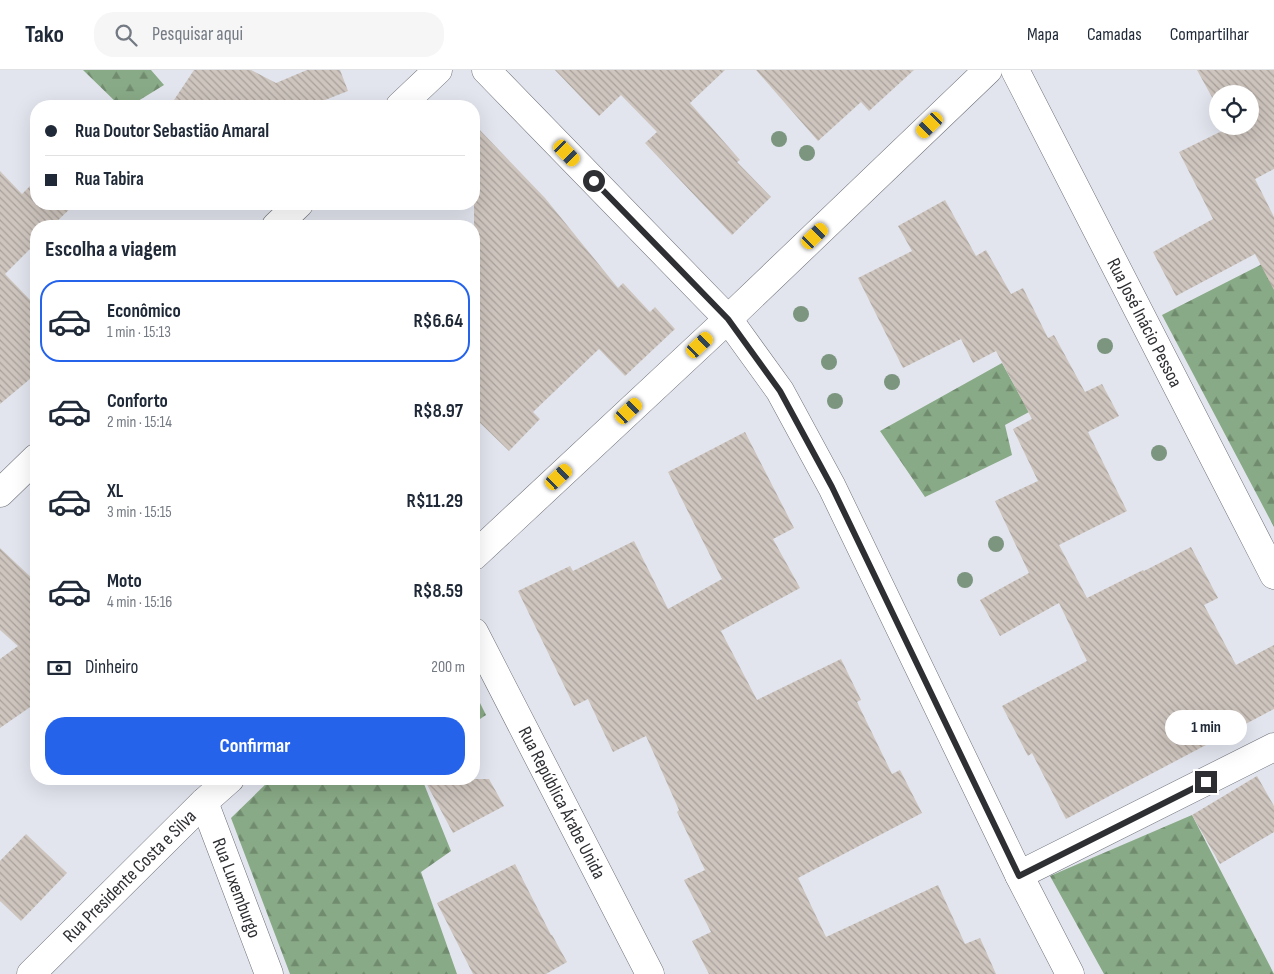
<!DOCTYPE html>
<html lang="pt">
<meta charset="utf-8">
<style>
body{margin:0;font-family:"Sofia Sans Condensed",sans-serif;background:#f6f6f7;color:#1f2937;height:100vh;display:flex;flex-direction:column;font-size:19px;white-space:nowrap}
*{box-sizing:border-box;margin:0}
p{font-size:16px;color:#747a83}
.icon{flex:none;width:28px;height:28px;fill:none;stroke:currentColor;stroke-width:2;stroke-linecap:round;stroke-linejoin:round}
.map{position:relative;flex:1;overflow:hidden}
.drawer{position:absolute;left:30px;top:150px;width:450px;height:565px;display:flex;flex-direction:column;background:#fff;border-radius:20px;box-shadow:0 5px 20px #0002}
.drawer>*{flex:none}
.guide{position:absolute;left:30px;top:30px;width:450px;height:110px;border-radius:20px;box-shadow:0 5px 20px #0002;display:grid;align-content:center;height:110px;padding:0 15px;background:#fff}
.tools{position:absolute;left:1209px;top:15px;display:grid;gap:10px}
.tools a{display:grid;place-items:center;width:50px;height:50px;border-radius:50%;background:#fff;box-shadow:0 5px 20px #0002;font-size:25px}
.end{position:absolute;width:22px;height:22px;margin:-11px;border:6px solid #2e2f33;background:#fff;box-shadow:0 0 0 2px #fff}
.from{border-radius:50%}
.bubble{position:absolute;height:35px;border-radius:18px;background:#fff;box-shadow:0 5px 20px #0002;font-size:16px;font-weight:700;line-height:35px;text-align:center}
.car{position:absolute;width:15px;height:30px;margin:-15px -8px;border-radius:6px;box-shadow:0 0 4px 1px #0007;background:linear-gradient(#f5c518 24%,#345 0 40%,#f5c518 0 76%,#345 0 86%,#f5c518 0)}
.guide b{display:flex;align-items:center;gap:18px;height:48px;font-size:19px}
.guide b+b{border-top:1px solid #e0e1e3}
.guide i{width:12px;height:12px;background:#1f2937}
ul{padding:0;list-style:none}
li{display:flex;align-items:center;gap:15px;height:82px;margin:0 10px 8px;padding:0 5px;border:2px solid transparent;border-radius:20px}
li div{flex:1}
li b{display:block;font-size:19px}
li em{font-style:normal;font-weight:700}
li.active{border-color:#2563eb}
li>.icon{width:45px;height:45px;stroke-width:1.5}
h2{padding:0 15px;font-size:22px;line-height:60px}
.pay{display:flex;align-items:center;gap:12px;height:55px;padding:0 15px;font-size:19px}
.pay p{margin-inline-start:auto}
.cta{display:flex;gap:10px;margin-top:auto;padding:10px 15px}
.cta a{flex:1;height:58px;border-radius:20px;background:#2563eb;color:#fff;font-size:20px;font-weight:700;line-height:58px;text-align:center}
header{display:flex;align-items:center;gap:30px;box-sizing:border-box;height:70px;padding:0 25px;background:#fff;border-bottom:1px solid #e0e1e3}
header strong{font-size:24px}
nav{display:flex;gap:28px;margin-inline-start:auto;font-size:18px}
.search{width:350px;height:45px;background:#f6f6f7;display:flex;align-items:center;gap:12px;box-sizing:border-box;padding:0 18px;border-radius:20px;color:#747a83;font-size:19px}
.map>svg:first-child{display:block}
.forest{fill:url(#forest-firs)}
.building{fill:url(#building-back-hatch)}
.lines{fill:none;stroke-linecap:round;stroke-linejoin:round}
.street-casing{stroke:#6c6f77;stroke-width:29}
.secondary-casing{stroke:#6c6f77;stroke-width:29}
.street{stroke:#fff;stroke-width:28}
.secondary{stroke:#fff;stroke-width:28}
.tree{fill:#7b957f}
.route{stroke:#2e2f33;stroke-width:6}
.labels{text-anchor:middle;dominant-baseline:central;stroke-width:4.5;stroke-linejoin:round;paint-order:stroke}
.street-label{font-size:19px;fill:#2e2f33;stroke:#fff}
</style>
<header>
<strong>Tako</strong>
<div class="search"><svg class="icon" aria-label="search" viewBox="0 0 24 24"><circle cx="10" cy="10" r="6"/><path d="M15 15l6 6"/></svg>Pesquisar aqui</div>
<nav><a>Mapa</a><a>Camadas</a><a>Compartilhar</a></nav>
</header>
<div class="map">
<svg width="1274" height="904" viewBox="0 0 1274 904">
<defs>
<pattern id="forest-firs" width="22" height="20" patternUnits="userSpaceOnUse" patternTransform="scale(1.25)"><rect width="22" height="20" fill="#89aa86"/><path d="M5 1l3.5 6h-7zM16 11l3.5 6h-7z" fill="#708b6e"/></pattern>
<pattern id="building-back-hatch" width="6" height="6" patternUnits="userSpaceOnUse" patternTransform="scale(1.25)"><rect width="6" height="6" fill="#cec5be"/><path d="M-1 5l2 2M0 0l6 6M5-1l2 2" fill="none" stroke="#a8a09b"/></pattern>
</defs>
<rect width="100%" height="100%" fill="#e2e5ee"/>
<path class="forest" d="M83 0H151L164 15 130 36H120Z
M1274 188V457L1162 245Z
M1002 293 1029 342 1005 355 1012 385 925 427 880 361Z
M474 621 486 645 474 653Z
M271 709H422L451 781 421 802 457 904H290L231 748Z
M1192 745 1274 904H1104L1050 806Z"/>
<path class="building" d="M194 0H251L276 13 307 0H340L348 21 315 34 319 36H170Z
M555 0H725L690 33 740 90 737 92 771 127 732 165 645 73 657 62 621 25 599 46Z
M756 0H914L869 41 861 32 818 71Z
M1197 0H1274V99L1255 109 1274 147V220L1255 184 1176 226 1153 182 1213 149 1179 82 1228 58 1227 56H1250V24H1218V38Z
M474 54 545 128 618 218 623 213 650 242 655 237 675 259 625 306 599 279 533 342 540 349 509 381 474 347Z
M0 101 22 124 36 110V134H75L52 156H36V173L5 204 36 236V304L0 334Z
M945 130 976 186 986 180 1011 224 1023 218 1048 268 1054 265 1085 322 1102 314 1119 346 1088 362 1127 441 1059 475 1087 528 1143 500 1144 501 1191 477 1218 528 1204 535 1236 595 1274 575V639L1066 749 1032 683 1028 686 1002 636 1087 591 1059 533 1000 566 980 530 1029 503 995 431 1038 411 1013 359 1032 349 996 281 973 293 961 269 903 298 858 208 912 181 898 156Z
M745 362 794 458 773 469 800 518 721 561 757 630 841 589 861 630 857 632 892 704 900 700 922 743 798 808 826 867 938 815 965 874 980 868 996 904H709L692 871 711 862 684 810 705 800 677 742 679 740 646 666 613 682 588 629 574 636 518 521 570 496 573 501 634 471 668 539 722 509 668 402Z
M0 478 36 512V633L0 658V589L18 576 0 560Z
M1257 706 1274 736V762L1220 794 1192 745Z
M424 709H489L504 736 453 763Z
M26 764 67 803 21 851 0 831V791Z
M515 794 551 865H552L567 892 546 904H473L437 833Z"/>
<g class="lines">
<defs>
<g id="street">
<path id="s1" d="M1015 0 1274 505"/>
<path d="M474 486 728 249 988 0"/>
<path id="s2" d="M474 562 650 904"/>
<path id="s3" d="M204 732 269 904"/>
<path d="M1019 805 1274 677"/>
<path id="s4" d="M31 904 204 732 230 709"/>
</g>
<path id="secondary" d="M486 0 728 249 780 321 832 417 1019 805 1070 904
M400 36 438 0
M276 156 299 134
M0 423 36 388"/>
</defs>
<use href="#street" class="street-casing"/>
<use href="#secondary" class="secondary-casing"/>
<use href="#street" class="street"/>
<use href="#secondary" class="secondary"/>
</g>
<g class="tree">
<circle cx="779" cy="69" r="8"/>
<circle cx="807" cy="83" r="8"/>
<circle cx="801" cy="244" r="8"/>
<circle cx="1105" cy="276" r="8"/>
<circle cx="829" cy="292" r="8"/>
<circle cx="892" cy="312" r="8"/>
<circle cx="835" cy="331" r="8"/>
<circle cx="1159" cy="383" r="8"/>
<circle cx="996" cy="474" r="8"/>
<circle cx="965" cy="510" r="8"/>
</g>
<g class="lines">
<path class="route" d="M594 111 728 249 780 321 832 417 1019 806 1206 712"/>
</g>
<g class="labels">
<g class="street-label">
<text stroke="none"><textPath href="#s1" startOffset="284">Rua José Inácio Pessoa</textPath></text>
<text stroke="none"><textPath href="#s2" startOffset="192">Rua República Árabe Unida</textPath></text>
<text stroke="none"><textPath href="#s4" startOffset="139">Rua Presidente Costa e Silva</textPath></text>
<text stroke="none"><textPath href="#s3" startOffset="92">Rua Luxemburgo</textPath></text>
</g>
</g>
</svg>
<div class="tools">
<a><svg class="icon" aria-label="locate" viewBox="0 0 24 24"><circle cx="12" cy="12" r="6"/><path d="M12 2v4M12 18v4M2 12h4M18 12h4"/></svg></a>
</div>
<i class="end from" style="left:594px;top:111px"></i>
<i class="end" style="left:1206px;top:712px"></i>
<div class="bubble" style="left:1165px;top:640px;width:82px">1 min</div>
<i class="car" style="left:930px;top:55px;rotate:226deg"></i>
<i class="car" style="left:567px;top:83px;rotate:136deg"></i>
<i class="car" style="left:815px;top:166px;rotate:46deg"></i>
<i class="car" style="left:700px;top:275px;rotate:47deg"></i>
<i class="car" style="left:629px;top:341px;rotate:47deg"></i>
<i class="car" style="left:559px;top:407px;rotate:47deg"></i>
<div class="guide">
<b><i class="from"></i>Rua Doutor Sebastião Amaral</b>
<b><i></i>Rua Tabira</b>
</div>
<section class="drawer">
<h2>Escolha a viagem</h2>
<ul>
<li class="active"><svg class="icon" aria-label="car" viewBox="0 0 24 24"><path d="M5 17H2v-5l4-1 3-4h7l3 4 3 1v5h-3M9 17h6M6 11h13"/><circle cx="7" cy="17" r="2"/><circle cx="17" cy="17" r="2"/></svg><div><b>Econômico</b><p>1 min · 15:13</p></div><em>R$6.64</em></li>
<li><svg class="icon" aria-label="car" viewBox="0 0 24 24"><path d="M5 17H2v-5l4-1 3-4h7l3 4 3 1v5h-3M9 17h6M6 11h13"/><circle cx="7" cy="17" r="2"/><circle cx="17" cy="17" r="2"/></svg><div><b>Conforto</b><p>2 min · 15:14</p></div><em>R$8.97</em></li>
<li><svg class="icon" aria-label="car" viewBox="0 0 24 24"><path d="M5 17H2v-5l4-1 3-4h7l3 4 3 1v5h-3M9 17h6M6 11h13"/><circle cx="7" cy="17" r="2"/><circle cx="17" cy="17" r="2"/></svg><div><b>XL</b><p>3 min · 15:15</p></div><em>R$11.29</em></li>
<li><svg class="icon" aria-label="car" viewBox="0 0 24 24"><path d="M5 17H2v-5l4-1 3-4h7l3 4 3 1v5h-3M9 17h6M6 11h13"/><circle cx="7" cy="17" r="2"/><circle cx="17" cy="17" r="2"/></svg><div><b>Moto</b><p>4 min · 15:16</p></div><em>R$8.59</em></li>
</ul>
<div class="pay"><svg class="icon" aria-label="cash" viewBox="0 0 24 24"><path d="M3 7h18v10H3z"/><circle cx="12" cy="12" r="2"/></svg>Dinheiro<p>200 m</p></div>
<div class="cta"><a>Confirmar</a></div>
</section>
</div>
